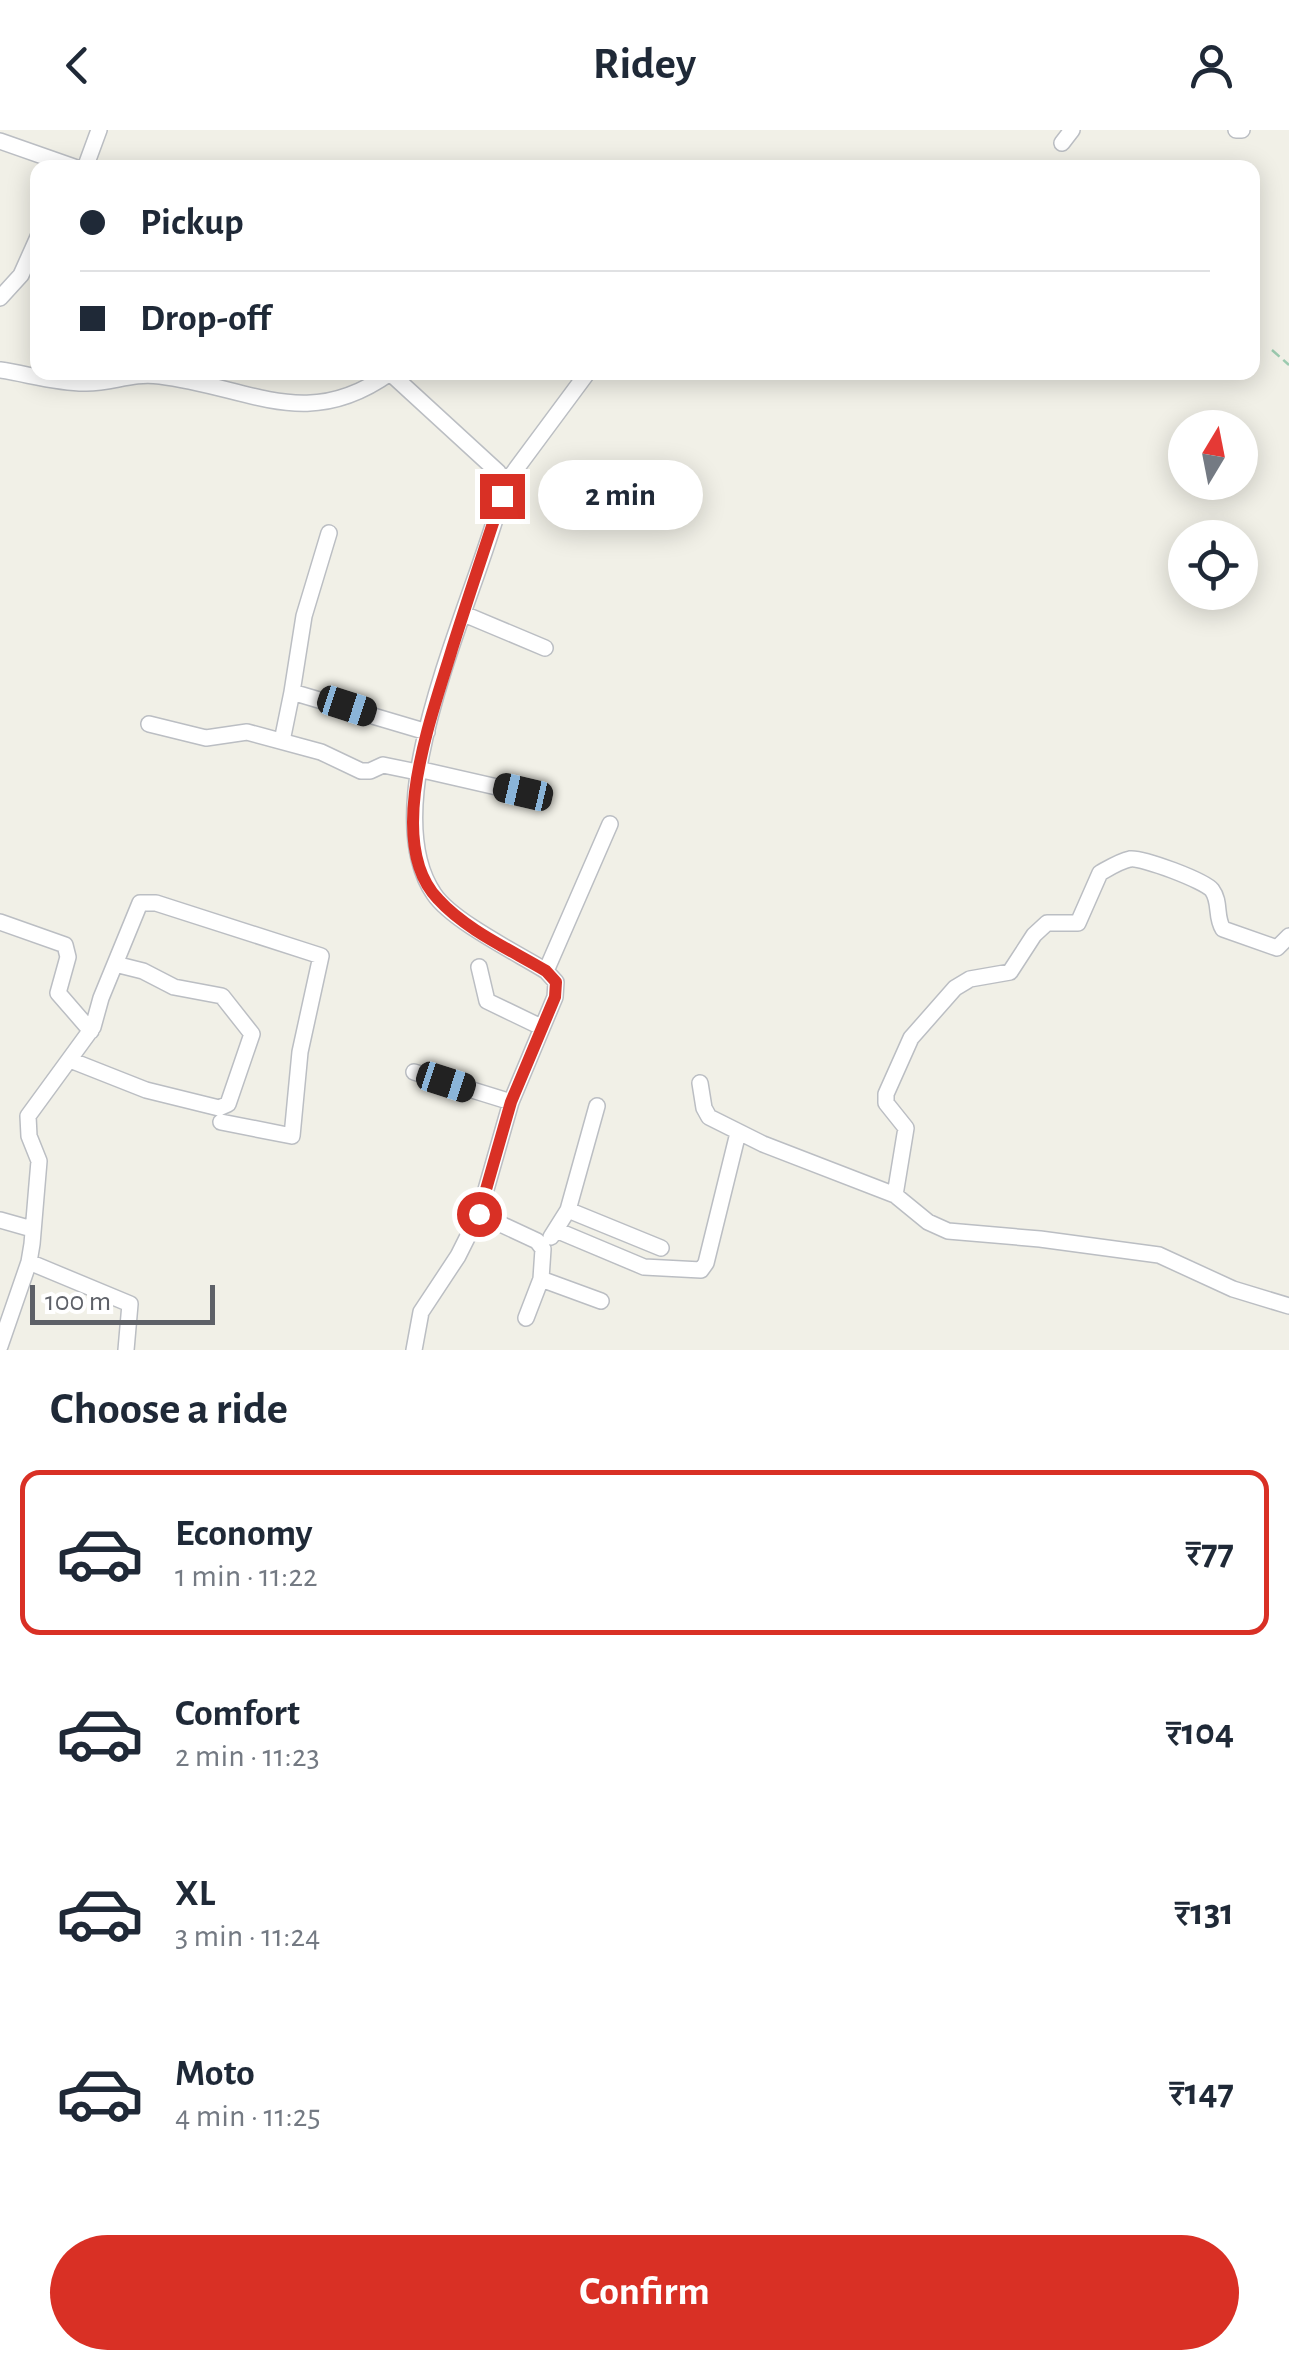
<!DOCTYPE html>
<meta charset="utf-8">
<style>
body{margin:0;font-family:"Alegreya Sans",sans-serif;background:#f6f6f7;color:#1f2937;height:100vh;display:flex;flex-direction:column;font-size:38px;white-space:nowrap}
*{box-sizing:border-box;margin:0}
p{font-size:32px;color:#747a83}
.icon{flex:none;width:55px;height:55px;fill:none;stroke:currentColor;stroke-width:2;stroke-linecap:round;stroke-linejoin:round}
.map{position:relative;height:1220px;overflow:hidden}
.sheet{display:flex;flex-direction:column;background:#fff;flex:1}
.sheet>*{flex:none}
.hud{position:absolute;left:30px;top:30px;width:1230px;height:220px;border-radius:20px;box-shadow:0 5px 25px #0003;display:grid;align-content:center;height:220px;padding:0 50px;background:#fff}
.needle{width:65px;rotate:10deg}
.fabs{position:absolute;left:1168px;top:280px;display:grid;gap:20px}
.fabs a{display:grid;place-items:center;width:90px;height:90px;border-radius:50%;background:#fff;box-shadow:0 5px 25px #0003;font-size:50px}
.scale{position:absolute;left:30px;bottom:25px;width:185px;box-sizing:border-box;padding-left:10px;border:5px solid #5e6168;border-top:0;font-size:28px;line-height:35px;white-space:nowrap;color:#5e6168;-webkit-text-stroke:8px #fff;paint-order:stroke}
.end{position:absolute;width:45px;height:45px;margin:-22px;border:12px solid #d93025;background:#fff;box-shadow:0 0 0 5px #fff}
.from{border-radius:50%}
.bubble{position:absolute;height:70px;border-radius:35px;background:#fff;box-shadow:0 5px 25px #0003;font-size:32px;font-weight:600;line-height:70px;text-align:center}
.car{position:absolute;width:30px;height:60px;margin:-30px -15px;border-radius:12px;box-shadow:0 0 8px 2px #0007;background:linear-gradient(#222 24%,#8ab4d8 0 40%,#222 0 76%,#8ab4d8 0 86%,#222 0)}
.hud b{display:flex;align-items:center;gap:35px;height:95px;font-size:38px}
.hud b+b{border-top:2px solid #e0e1e3}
.hud i{width:25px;height:25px;background:#1f2937}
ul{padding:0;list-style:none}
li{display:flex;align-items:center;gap:30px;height:165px;margin:0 20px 15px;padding:0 30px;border:5px solid transparent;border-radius:20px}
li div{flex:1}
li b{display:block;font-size:38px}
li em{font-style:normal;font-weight:600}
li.selected{border-color:#d93025}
li>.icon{width:90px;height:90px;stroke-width:1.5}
h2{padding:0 50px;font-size:45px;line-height:120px}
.button{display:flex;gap:20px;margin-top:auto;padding:20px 50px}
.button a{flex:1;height:115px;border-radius:60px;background:#d93025;color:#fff;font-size:40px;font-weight:600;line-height:115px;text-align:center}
header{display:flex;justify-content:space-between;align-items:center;height:130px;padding:0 50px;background:#fff;font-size:45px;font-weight:600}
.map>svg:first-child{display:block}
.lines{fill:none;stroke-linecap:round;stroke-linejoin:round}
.minor-casing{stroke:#bbbec3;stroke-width:18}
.path{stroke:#9ccaaf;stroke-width:2.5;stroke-dasharray:10 5;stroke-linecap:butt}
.minor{stroke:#fff;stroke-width:15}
.route{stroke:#d93025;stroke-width:12}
</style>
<header><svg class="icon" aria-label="back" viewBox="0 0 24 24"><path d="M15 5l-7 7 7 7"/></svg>Ridey<svg class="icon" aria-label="person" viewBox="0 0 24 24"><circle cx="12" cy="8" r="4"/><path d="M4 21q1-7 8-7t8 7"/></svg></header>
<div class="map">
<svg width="1289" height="1220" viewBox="0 0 1289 1220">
<rect width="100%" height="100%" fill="#f1f0e7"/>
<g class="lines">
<defs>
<path id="minor" d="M1236 0H1242
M0 11 77 38
M1062 13 1072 0
M85 38 99 0
M0 168 21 145 38 107
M0 240C27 244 57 253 84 253 112 254 130 242 160 246 250 257 306 303 390 243
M389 242 498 342 505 354C482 457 370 670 434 764 452 791 517 823 546 841L556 852 555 867 511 972 479 1084 458 1126 421 1182 414 1220
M505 354 588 242
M329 403 304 486 292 562 427 602
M464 484 545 518
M149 594 206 608 247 602 321 622 361 641H370L383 635 417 642
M282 611 292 562
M418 639 523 663
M0 792 65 815 68 827 58 863 91 901
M479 837 487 871 541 897
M546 841 610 694
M70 930 146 960 219 978 228 974 252 904 222 866 174 857 143 841 115 834
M414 942 511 972
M700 953 704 978 709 987 763 1014 895 1065 928 1092 948 1101 1040 1109 1159 1125 1233 1159 1289 1176
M895 1065 906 998 886 973V964L911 908 955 858 970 849 1010 842 1034 805 1047 793H1078L1100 743C1109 738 1120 731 1130 729 1142 727 1205 751 1212 760 1221 772 1215 787 1223 799L1277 818 1289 806
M568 1080 661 1118
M479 1084 537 1111 543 1119 541 1149 601 1171
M0 1090 32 1099
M556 1100 644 1137 701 1140 706 1133 738 1003
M551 1107 568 1080 597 976
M29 1132 130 1174 126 1220
M526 1188 541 1149
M0 1216 29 1132 32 1114 39 1031 29 1006 28 986 93 897 101 868 140 773H156L321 826 300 922 292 1006 221 992"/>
</defs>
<use href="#minor" class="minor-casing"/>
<path class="path" d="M1272 220 1289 235"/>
<use href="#minor" class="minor"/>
</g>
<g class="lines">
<path class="route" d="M479 1084 511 972 555 867 556 852 546 841C511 820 466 800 438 769 383 712 433 583 452 519 468 468 485 417 502 366"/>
</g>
</svg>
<div class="fabs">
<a><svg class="needle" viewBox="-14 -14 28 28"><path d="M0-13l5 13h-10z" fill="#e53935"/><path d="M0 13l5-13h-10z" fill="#747a83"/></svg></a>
<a><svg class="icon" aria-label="locate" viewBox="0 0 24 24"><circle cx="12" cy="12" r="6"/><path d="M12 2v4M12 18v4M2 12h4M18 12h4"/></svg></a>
</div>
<div class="scale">100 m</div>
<i class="end from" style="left:479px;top:1084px"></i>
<i class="end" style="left:502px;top:366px"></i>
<div class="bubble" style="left:538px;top:330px;width:165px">2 min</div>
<i class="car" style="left:347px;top:576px;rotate:108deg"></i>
<i class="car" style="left:523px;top:662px;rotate:283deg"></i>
<i class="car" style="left:446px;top:952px;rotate:108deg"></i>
<div class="hud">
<b><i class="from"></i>Pickup</b>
<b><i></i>Drop-off</b>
</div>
</div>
<section class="sheet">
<h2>Choose a ride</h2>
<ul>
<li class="selected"><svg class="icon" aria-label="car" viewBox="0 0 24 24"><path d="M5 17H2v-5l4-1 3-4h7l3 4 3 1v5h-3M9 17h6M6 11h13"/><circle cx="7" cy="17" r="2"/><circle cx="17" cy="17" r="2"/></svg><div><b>Economy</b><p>1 min · 11:22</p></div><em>₹77</em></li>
<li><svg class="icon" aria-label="car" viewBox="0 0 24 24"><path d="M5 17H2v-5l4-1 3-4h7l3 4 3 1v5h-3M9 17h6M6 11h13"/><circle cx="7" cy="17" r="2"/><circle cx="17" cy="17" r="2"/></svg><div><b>Comfort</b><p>2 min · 11:23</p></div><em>₹104</em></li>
<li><svg class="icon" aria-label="car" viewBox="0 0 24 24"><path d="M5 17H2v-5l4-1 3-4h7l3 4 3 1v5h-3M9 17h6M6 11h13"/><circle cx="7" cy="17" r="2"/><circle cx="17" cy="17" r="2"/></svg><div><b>XL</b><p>3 min · 11:24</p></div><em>₹131</em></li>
<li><svg class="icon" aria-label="car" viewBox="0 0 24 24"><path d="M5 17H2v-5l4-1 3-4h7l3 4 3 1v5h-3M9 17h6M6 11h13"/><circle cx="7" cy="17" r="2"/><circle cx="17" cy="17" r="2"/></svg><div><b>Moto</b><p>4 min · 11:25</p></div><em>₹147</em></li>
</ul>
<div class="button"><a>Confirm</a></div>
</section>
